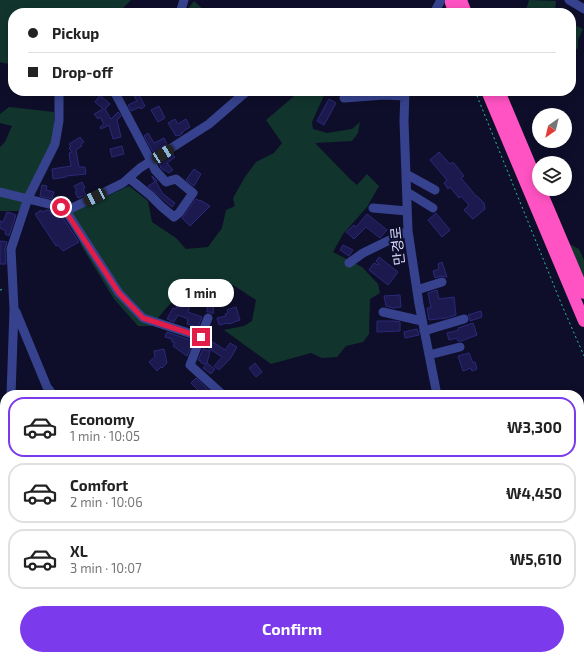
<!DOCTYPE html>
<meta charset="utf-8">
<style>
body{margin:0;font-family:"Exo 2","Noto Sans KR",sans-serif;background:#f6f6f6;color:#222;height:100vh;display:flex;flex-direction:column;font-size:15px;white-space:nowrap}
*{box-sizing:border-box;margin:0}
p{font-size:13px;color:#767676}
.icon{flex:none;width:22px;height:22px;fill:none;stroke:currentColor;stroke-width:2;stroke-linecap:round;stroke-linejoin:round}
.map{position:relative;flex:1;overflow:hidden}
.details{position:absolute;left:0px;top:390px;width:584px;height:270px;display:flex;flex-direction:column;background:#fff;border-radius:16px 16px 0 0;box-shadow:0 2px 10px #0003}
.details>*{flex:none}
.top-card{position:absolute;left:8px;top:8px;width:568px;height:88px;border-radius:16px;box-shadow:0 2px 10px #0003;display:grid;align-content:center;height:88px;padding:0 20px;background:#fff}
.needle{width:26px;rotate:214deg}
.buttons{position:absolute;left:532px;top:108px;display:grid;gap:8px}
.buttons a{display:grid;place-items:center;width:40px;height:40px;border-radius:50%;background:#fff;box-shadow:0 2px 10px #0003;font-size:20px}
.end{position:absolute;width:18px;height:18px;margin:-9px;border:5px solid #e11d48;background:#fff;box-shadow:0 0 0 2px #fff}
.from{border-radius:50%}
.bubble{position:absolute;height:28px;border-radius:14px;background:#fff;box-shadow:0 2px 10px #0003;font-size:13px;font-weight:700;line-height:28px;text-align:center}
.car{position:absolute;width:12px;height:24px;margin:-12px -6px;border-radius:5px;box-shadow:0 0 3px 1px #0007;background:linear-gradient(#222 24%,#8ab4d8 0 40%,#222 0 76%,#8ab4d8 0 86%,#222 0)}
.top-card b{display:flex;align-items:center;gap:14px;height:38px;font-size:15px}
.top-card b+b{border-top:1px solid #e0e0e0}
.top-card i{width:10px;height:10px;background:#222}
ul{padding:7px 0 0;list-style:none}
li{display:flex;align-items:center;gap:12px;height:60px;margin:0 8px 6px;padding:0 12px;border:2px solid #e0e0e0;border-radius:16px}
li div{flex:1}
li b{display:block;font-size:15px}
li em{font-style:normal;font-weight:700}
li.active{border-color:#7c3aed}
li>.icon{width:36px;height:36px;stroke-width:1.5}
.action{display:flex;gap:8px;margin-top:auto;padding:8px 20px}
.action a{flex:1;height:46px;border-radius:24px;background:#7c3aed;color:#fff;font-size:16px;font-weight:700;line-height:46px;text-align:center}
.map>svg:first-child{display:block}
.green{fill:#11352d}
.building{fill:#1b194d;stroke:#2b297a}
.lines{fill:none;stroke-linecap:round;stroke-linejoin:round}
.path{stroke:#27c4a0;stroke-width:1;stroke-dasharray:2 3;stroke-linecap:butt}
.minor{stroke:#36428d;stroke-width:9}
.highway{stroke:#ff53c3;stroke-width:12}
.route{stroke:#e11d48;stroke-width:5}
.labels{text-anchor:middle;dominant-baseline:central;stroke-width:4;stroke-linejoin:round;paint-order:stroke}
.street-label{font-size:14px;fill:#d8daff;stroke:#0e0e2a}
</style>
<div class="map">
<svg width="584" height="660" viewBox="0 0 584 660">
<rect width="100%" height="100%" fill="#0e0e2a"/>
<path class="green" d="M0 0H131L118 13H13V65L0 62Z
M529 0 556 1 555 11 557 13H529L526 10Z
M194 1 207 13H185Z
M571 23 583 29 578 40V48L571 54Z
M300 91H326L312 122 313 129 327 133 352 129 360 122 358 133 352 141 315 143 350 179 357 185 367 174 379 186 367 207 343 234 333 252 362 267 378 284 380 293 370 299 369 334 363 342 346 346 337 357 322 358 311 353 271 364 224 330 244 326 252 321 256 300 233 285 225 301 211 292H197L180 294 168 306 151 326H138L114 299 81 245 72 212 129 186 148 201 152 222 176 238 186 249 208 247 222 228 226 210 235 206 233 198 245 177 256 162 274 153 282 143 266 120Z
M9 107 54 112V128L51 146 20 211H0V147L5 142 12 126 0 123V114Z
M569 244 579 249 584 260V281Z
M335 655H361L366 659 365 660H333Z"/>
<path class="building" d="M131 91H137L145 106 141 109 140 107 131 111 128 105 137 101Z
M100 95 110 104 105 109 111 119 118 112 121 116 117 120 121 137 113 139 109 125 101 129 100 127 104 124 100 117 98 119 94 114 103 109 95 102Z
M329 99 336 103 324 125 317 121Z
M159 106 165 118 158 122 151 110Z
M175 119 178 124 186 119 190 127 182 132 183 133 179 136 178 135 176 136 168 123Z
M148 133 154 143 164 138 167 144 153 152 144 136Z
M80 137 84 142 81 144 82 146 76 150 79 167H85L86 174 66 176V177L53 179 52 169 71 166 69 153 72 152 69 148 71 146 69 144Z
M122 146 124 154 112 157 110 149Z
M439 152 450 164 453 162 464 176 461 178 476 196H477L484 203 485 209 473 219 464 210 469 205 461 196 459 198 450 187 448 189 444 183 447 180 430 160Z
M173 154 175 157 167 163 173 170 169 173 161 168 159 163Z
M194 169 201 174 194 186 186 180Z
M152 176 157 181 156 182 163 194 175 203 172 207 148 186 155 182 152 177Z
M82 182 85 188 83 189 86 195 78 198 75 192 77 191 74 186Z
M42 185 47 186 46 190 54 192 52 199 40 196Z
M196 199 200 201V200L210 206 190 226 182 218Z
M41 210 42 212 47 210H49L52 215 57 212 61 215 79 242 63 251 58 245 56 246 35 214Z
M7 212 16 215 9 236 5 234 6 231 0 228V221L3 222Z
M436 213 450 230 442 237 428 220Z
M367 214 387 230 380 238 366 227 354 239 346 232 354 225 356 227Z
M0 241 7 242 5 249 6 264H0Z
M343 245 353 250 349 256 340 250Z
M379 257 398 272 388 285 369 270 374 263 378 265 379 264 376 261Z
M442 262 447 277H446L441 276 435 278 433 271 439 269 438 264Z
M437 290 439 299 454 297 456 315 446 318 429 320 427 308H431L428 293Z
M400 295 401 307 393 308 386 306 384 296Z
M179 298 191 302 188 312 202 317 198 327 187 324 188 319 178 315 174 322 167 319 173 308 176 309Z
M208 301 214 302 213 314 210 312H207Z
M236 307 240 320 229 324 228 323 219 325 217 318 226 316 225 314 228 313 227 310Z
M481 311 482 317 470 321V318L468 315Z
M377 321H394L400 322V331L377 332Z
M473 323 477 335 461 341H458L457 338 449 340 447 333 459 330 458 328Z
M417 329 419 335 405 338 404 332Z
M167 332 193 341 187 356 173 346 175 343 172 342V339L165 337Z
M213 342 225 350 230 343 237 347 230 359 219 370 214 366 222 357 208 348Z
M164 349 167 363 162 368 161 367 157 371 149 362 155 357 154 351Z
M203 349 210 351 207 363 215 369 211 374 203 368 206 364 201 363V361L198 360Z
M469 353 473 363 475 362 477 369 472 371 471 368 463 371 458 356Z
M255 363 262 372 256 377 249 368Z
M196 378 214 395H203L191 383Z
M21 655H39L41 660H22Z"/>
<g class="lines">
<path class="path" d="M475 91 561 303 584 356
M0 290 5 289"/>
<path class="minor" d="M569 0 584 9
M180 13 184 0
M434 13 441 0
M114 91 151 161 155 170 166 182 176 179 193 193 179 213 174 217 162 207 151 196 129 178
M405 91 404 121 408 231 419 304 437 395
M344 98 384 95 405 96
M406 174 435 190
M0 192 61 207 66 211 123 183 140 168 209 124 247 91
M407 192 433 208
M373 208 407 211
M66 211 119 293 143 318 201 337
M349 263 363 253 408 231
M417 290 442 282
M16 312 47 387 53 395
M383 312 422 321
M208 318 190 365 223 395
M424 331 464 319
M429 355 460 347
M11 395 14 309 11 249 28 198 55 144 59 121V95L57 91
M0 467 5 455
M0 644 5 643
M498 655 499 660"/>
<path class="highway" d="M451 0V3L455 13
M461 0 466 13
M487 91 584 321
M499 91 539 186
M540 189 584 293"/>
</g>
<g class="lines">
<path class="route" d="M61 207 66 212 119 293 143 318 201 337"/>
</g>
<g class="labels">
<g class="street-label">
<text transform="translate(397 246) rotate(-96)">만경로</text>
</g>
</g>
</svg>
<div class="buttons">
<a><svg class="needle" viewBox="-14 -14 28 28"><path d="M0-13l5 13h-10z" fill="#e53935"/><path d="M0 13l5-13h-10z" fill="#767676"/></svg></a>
<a><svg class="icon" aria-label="layers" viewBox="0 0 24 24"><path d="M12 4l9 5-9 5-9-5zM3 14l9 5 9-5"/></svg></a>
</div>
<i class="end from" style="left:61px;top:207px"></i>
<i class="end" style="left:201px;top:337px"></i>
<div class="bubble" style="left:168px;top:279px;width:66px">1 min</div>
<i class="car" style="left:163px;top:154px;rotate:57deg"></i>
<i class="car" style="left:95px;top:197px;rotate:244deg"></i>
<div class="top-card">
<b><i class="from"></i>Pickup</b>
<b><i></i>Drop-off</b>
</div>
<section class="details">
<ul>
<li class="active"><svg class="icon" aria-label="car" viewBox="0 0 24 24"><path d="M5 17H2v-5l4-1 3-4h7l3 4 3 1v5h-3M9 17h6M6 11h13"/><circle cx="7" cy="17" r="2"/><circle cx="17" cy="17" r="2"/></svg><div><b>Economy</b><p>1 min · 10:05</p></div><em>₩3,300</em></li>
<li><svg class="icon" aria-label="car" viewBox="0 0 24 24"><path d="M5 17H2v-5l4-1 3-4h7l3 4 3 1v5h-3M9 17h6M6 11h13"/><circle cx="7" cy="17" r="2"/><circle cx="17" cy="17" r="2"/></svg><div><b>Comfort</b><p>2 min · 10:06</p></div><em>₩4,450</em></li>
<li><svg class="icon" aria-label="car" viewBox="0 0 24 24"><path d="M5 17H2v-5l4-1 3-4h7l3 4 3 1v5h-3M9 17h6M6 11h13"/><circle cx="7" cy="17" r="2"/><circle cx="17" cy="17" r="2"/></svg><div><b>XL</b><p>3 min · 10:07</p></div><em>₩5,610</em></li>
</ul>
<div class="action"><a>Confirm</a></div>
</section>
</div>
